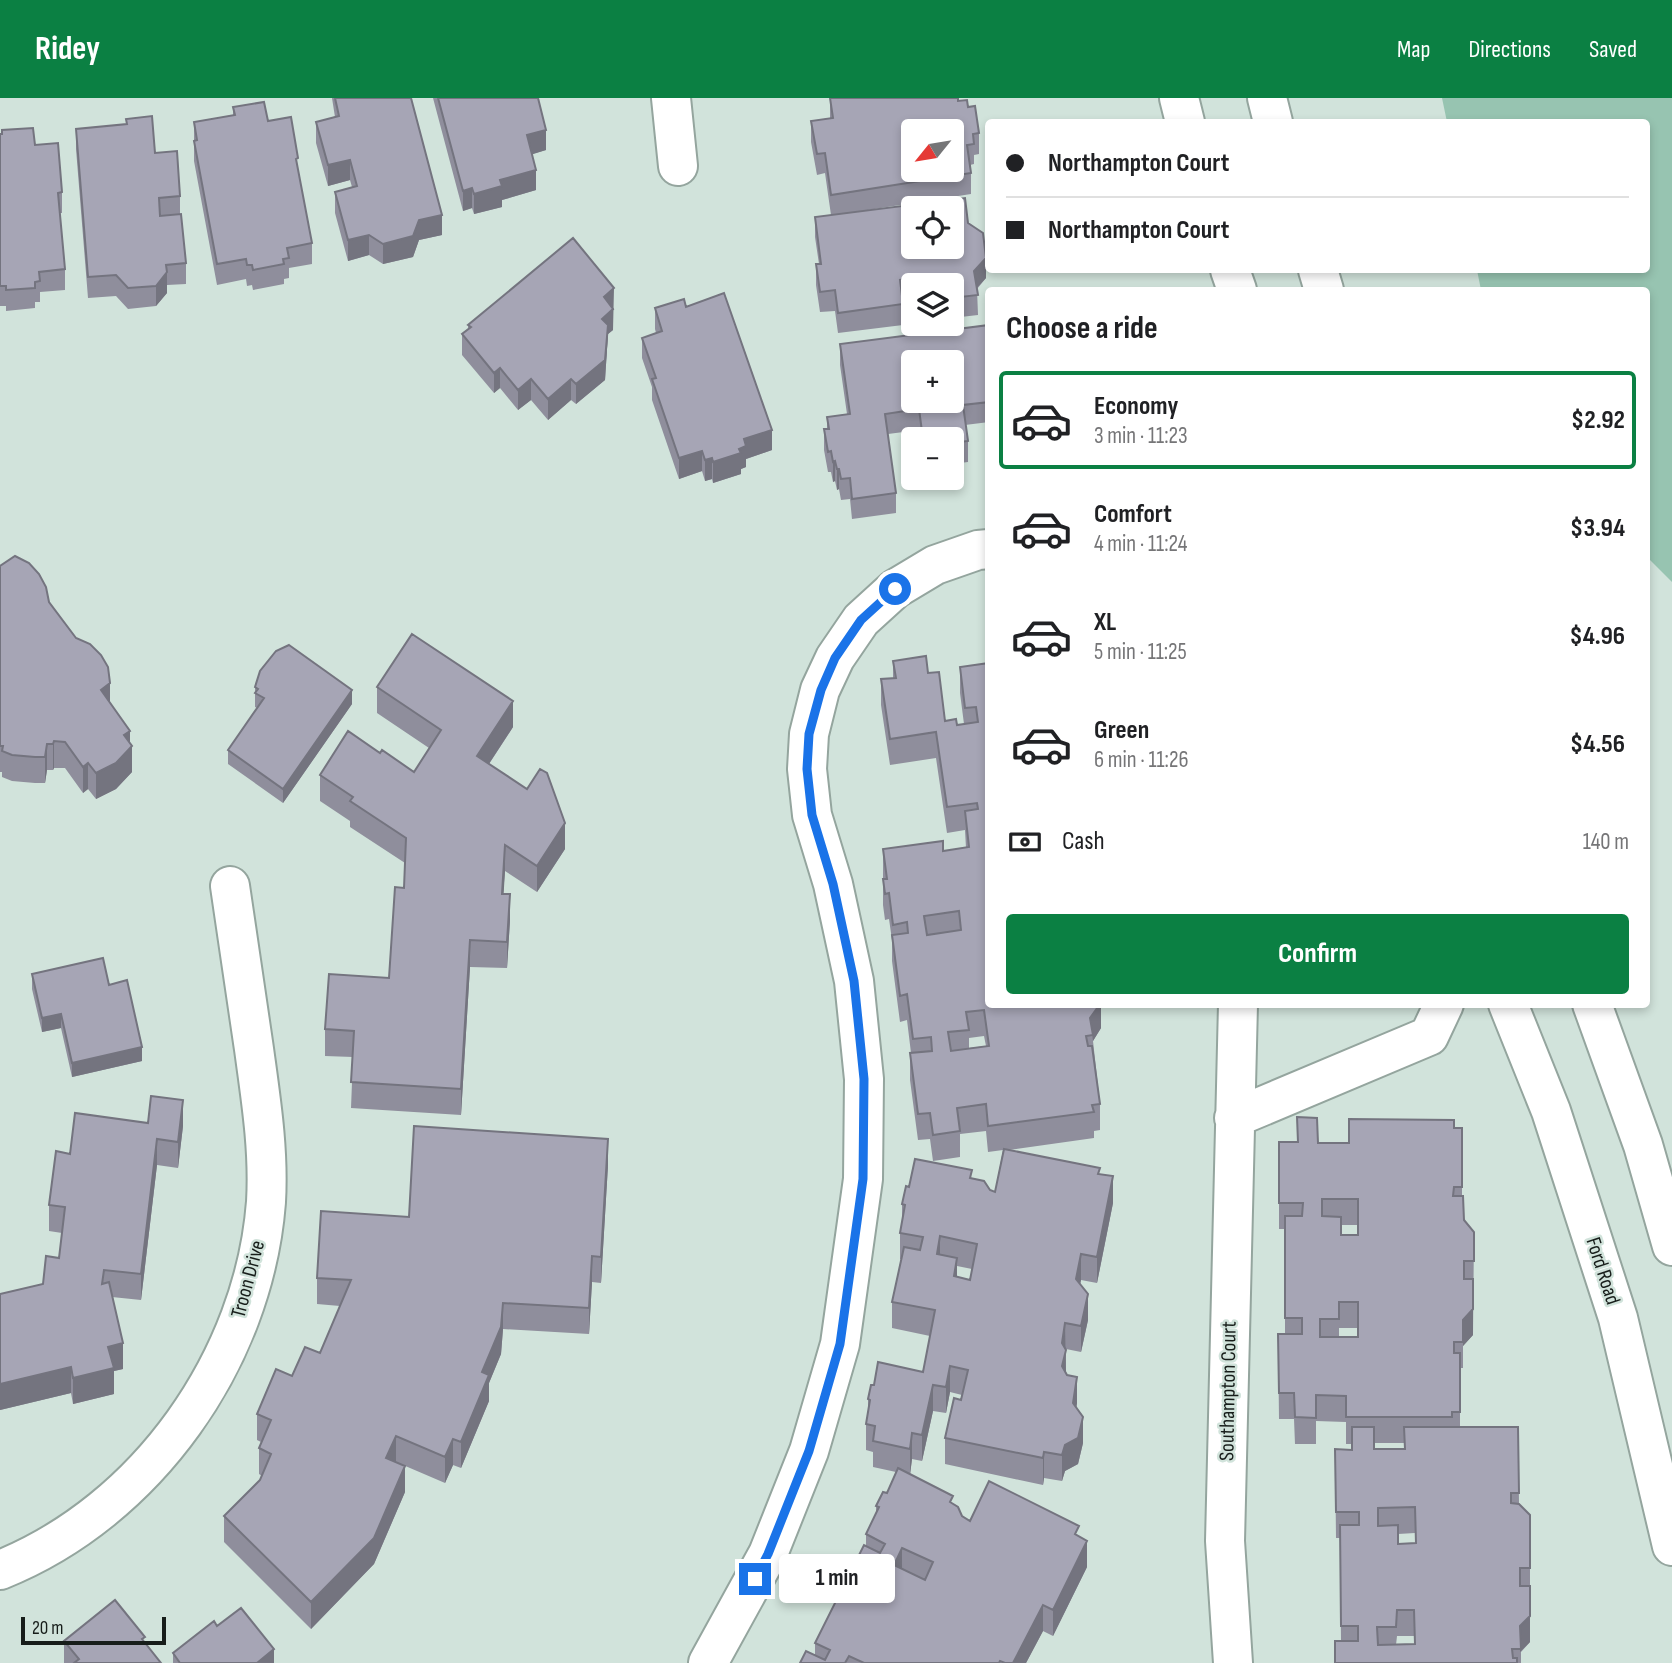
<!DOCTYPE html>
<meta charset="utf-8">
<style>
body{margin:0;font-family:"Sofia Sans Condensed",sans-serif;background:#f6f6f6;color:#202124;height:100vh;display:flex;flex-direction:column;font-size:26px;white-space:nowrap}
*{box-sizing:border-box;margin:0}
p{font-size:23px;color:#757577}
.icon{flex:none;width:38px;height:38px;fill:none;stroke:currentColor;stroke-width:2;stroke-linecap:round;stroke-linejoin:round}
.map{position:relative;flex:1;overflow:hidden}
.drawer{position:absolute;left:985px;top:189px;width:665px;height:721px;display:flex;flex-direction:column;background:#fff;border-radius:7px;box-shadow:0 4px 10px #0003}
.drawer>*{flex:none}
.guide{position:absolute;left:985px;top:21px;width:665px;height:154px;border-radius:7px;box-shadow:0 4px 10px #0003;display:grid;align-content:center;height:154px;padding:0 21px;background:#fff}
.needle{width:46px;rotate:240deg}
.fabs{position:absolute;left:901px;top:21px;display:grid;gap:14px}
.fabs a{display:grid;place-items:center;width:63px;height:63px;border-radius:7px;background:#fff;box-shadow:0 4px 10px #0003;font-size:35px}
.scale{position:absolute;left:21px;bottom:18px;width:145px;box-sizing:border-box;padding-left:7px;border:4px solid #171d1a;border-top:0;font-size:19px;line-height:24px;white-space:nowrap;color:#171d1a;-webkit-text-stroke:5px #d1e3db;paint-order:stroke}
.end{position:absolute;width:32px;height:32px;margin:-16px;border:9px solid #1a73e8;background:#fff;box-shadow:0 0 0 4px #fff}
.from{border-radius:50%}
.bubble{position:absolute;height:49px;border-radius:7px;background:#fff;box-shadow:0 4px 10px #0003;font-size:23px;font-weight:700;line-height:49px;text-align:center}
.guide b{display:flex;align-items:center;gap:24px;height:66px;font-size:26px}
.guide b+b{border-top:2px solid #e0e0e0}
.guide i{width:18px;height:18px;background:#202124}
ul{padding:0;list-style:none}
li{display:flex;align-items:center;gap:21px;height:98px;margin:0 14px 10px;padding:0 7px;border:4px solid transparent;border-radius:7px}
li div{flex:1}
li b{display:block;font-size:26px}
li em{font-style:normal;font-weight:700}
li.active{border-color:#0b8043}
li>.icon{width:63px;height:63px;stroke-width:1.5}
h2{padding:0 21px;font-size:32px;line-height:84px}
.pay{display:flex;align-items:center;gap:18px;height:77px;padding:0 21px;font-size:26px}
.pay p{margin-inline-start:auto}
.action{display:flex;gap:14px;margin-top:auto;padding:14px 21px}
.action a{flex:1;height:80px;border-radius:7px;background:#0b8043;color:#fff;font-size:28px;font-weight:700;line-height:80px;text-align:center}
header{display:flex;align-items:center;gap:42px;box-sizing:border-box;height:98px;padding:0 35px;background:#0b8043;color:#fff}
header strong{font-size:33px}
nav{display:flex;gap:38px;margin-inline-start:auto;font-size:24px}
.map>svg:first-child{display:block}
.green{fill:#97c4b1}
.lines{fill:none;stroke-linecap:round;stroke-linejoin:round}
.street-casing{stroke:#94a59e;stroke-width:42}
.secondary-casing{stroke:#94a59e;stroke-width:42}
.street{stroke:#fff;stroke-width:38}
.secondary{stroke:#fff;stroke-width:38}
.wall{fill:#8f8e9c;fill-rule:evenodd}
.shaded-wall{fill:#74747f}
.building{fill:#a6a5b5;stroke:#74747f;stroke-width:2;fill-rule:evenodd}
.route{stroke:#1a73e8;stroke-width:9}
.labels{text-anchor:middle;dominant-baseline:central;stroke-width:5;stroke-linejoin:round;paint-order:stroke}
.street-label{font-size:21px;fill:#171d1a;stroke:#d1e3db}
</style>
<header>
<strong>Ridey</strong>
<nav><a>Map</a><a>Directions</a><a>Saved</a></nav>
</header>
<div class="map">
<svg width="1672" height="1565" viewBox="0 0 1672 1565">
<rect width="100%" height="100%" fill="#d1e3db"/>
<path class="green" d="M1442 0H1672V484L1647 459V192H1481L1477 172H1647V24H1447Z"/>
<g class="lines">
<defs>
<path id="street" d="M671 0 678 68
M1234 1020 1429 938 1444 906
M0 1472C147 1413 254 1261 266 1104 269 1052 261 1002 254 951 246 896 238 842 230 788
M708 1565 768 1456 809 1353 840 1246 863 1081 864 981 854 883 833 786 812 717 807 671 809 636 820 592 835 560 861 522 895 491 935 467 978 452 989 451
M1233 1565 1225 1443 1238 906"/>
<path id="secondary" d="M1179 0 1185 24
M1267 0 1273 24
M1230 172 1237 192
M1318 172 1324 192
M1508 906 1551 1013 1618 1220 1672 1448
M1592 906 1643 1047 1672 1148"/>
</defs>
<use href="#street" class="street-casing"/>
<use href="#secondary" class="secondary-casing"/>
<use href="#street" class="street"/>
<use href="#secondary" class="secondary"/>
</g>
<path class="wall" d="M332 0H411L442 137 419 142 413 159 383 166 369 157 348 163 335 115V94L352 89 350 82 328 88 316 45V24L335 19Z
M433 0H538L546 52 532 56 536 92 502 102V109L474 116 472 110 463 113Z
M830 0 958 3 968 9 979 35V56L974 57V66L970 67 971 75V96L855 114 968 125 986 180 977 191 978 217 952 220V187H914V201L903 203V227L838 235 835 213 820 214 816 187V166H819L815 139V119L831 117 825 75 817 77 811 44V23L830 20Z
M233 9 268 23 298 74 312 145V166L289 170V180L284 181V186L253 192 252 187 247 188 246 181 217 187 194 63V24L233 17Z
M126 21 155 55 180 98V116L186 165V186L167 187V195L156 208 128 211 116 198 88 200 76 51V31L126 26Z
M0 36 35 47 62 94V115H60L65 171V192L40 194V204H35V210L6 213V208H0Z
M686 209 772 352 746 361V369L741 371V376L713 385 712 381 705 383 702 373 679 381 652 302V289L642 260V240L656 235 655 231V210Z
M614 211 613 212V232L608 236 605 282 576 306 571 302 548 322 531 302 518 312 500 290 494 295 462 257V236L468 231V227Z
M989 227V324L965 327 968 343V364L952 366V341H921L919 332 888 336 896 395V415L852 421 850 401 841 402 839 391 837 392 835 383 833 384 831 374H828L824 352V331H827V319L847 316 840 267V246Z
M0 468 49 504 110 606 130 645 132 674 116 691 96 701 88 691 83 695 65 670H54L53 672H47L45 685H35L12 683 2 679V674H0Z
M893 563 928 575 945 623 957 627 964 626 960 595V569L989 565V906H1101V930L1093 943 1100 1006V1032L1094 1033V1040L1009 1052 1100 1076 1113 1105 1097 1185 1081 1182 1080 1186 1088 1222 1081 1254 1066 1251V1276L1077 1305 1076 1310 1083 1345 1078 1366 1065 1373 1062 1383 1044 1380 1043 1387 945 1366V1340L962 1297 950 1294 946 1315 933 1313 922 1363 912 1361 910 1376 953 1406 962 1418 970 1423 1079 1438 1087 1469 1053 1538 1043 1533 1026 1565H800L815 1557V1545L866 1448V1436L876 1415V1408L887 1395 896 1374 873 1369V1354L866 1352V1326L868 1314V1301L874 1287 923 1274 930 1238 892 1230V1204L901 1161H900V1135L902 1123V1106L909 1089 972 1081 990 1092 995 1094 1003 1052 988 1054 986 1033 960 1036V1059L933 1063 930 1041 918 1042 910 982V955H911L907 922 900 924 892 863V842L889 821 885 822 883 807V751L943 753 966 750 965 732 947 735 936 660 890 667 881 607V581L893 580ZM984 938 986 948 969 950V940ZM957 1168 972 1171 970 1182 957 1179Z
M255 589 352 606 283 705 228 666V652L257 610 255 609Z
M377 589 513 629 489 666 565 751 537 794 505 773 503 796 510 822 507 870 470 869 461 1017 351 1010 353 959 325 958V931L389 880 404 790 405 765 350 729V723L320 703V677L380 655 414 674 429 650 377 615Z
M32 876 142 963 72 979 61 930 42 934 32 891Z
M148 1025 183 1028 178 1070 157 1067 141 1202 112 1199 123 1271 114 1273V1296L73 1306 71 1295 0 1312V1196L43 1186 59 1160 62 1135 49 1133V1107L70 1056Z
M1454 1030H1462V1098L1464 1122 1474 1134 1473 1237 1463 1248V1270H1460V1329H1518L1519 1406 1530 1417V1544L1521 1554V1565H1335L1341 1543 1340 1440H1336L1335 1351 1352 1352V1346H1346V1324L1316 1323V1346H1295L1294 1321H1279L1278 1236H1285V1131H1279V1044L1349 1045ZM1341 1127H1358V1137H1341ZM1339 1230H1358V1239H1339ZM1374 1345H1404V1351H1374ZM1415 1435V1445L1398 1446V1436ZM1397 1538H1414V1546L1396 1547Z
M608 1067 601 1185 592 1184 589 1236 503 1231 501 1256 489 1285V1303L461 1370 453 1367 445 1385 396 1364 405 1394 374 1466 311 1531 224 1444V1418L260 1382 262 1378 259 1376V1350L261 1344 257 1342V1316L292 1278 320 1255 340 1208 317 1206V1180L409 1119Z
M217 1528 274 1565H173V1555Z
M64 1543 145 1544 161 1565H64Z"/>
<path class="shaded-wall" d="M546 32V52L527 58V37Z
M350 62V82L328 88V67Z
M536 72V92L502 102V109L474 116V96L500 82Z
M472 90V110L463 113V93Z
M442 117V137L419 142 413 159 383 166V146L419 122Z
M369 137V157L348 163V142Z
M986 160V180L974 193V173Z
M167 174V195L156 208V188Z
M614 190 613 232 608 236 605 282 576 306V286L602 241 604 199Z
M500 270V290L494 295V275Z
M531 281V302L518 312V292Z
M571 281V302L548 322V301Z
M772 332V352L746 361V369L741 371V376L713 385V364L739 351 744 341Z
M702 353V373L679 381V360Z
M712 360V381L705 383V362Z
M835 363V383L833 384V364Z
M837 371H839V391L837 392Z
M110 585V611L101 592Z
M352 592V606L283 705V691Z
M513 603V629L477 684V658Z
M130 633V650L132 648V674L116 691 96 701V675L124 637Z
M54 643V670L53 672V646Z
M47 646V672L45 685V659Z
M88 665V691L83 695V669Z
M565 725V751L537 794V768Z
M505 747V773L502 822V796Z
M510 796V822L507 870V844Z
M470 842V869L461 1017V991Z
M1100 906H1101V930L1093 943 1090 920Z
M61 916V930L42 934V920Z
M142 949V963L72 979V965Z
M183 1002V1028L178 1070V1044Z
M157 1041V1067L141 1202V1176Z
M608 1041V1067L601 1185V1159Z
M1113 1078V1105L1097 1185V1159Z
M940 1138V1165L937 1156Z
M1081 1156V1182L1076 1207V1181Z
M592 1158V1184L589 1236V1210Z
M957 1160V1186L954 1178Z
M1473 1181V1237L1463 1248V1270V1222Z
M1088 1196V1222L1081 1254V1228Z
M503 1205V1231L501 1256 489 1285V1303L461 1370V1344Z
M1065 1225 1066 1278 1062 1294V1245Z
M123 1245V1271L114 1273V1296L73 1306V1280L108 1249Z
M950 1268V1294L946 1315V1289Z
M71 1269V1295L0 1312V1286Z
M1077 1279V1305L1073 1331V1305Z
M933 1287V1313L922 1363V1337Z
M1083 1319V1345L1078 1366 1065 1373 1062 1383V1357L1065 1347Z
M912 1335V1361L910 1377V1351Z
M396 1338V1364L386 1386V1360Z
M453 1341V1367L445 1385V1359Z
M1044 1354V1380L1043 1387V1360Z
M405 1368V1394L374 1466 311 1531V1504Z
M1087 1443V1469L1053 1538V1512Z
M902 1450V1476L894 1467Z
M1043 1507V1533L1026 1565H1013Z
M1530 1518V1544L1520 1554V1528Z
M274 1551V1565H257Z"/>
<path class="building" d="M335 0H411L442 117 419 122 413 138 383 146 369 137 348 142 335 94 357 88 350 62 328 67 316 24 339 18Z
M438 0H538L546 32 527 37 536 72 500 82 502 88 474 96 472 90 463 93Z
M830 0H958V3L967 2 968 9 975 8 979 35 973 36 974 46 967 47 971 75 831 97 825 55 817 56 811 23 833 20ZM914 33H952V72H914Z
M264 4 268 23 291 19 298 60 296 61 312 145 287 150 289 160 283 161 284 166 253 172 252 167H247L246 161 217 166 194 43 197 42 194 24 235 17 233 9Z
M152 18 155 55 177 53 180 98 159 100 160 118 181 116 186 165 166 167 167 174 156 188 128 190 116 177 88 179 76 31 127 26 126 21Z
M33 30 35 47 58 45 62 94 58 95 65 171 39 174 40 183 35 184V190L6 192V188H0V36H2V32Z
M965 100 968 125 983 135 986 160 974 173 978 197 952 200V187H927L926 179 900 182 903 206 838 215 835 192 820 194 816 166H821L815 119ZM914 110H952V149H914Z
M573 140 614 190 604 199 613 211 602 221 608 227 605 262 576 286 571 281 548 301 531 281 518 292 500 270 494 275 462 236 471 229 468 227Z
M724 195 772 332 744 341 746 348 739 351 741 355 713 364 712 360 705 362 702 353 679 360 652 281 656 280 642 240 662 233 655 210 684 201 686 209Z
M989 227V304L963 307 968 343 952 345V341H923L919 311 885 316 896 395 852 401 850 380 841 381 839 371H837L835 363 833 364 831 353 828 354 824 331H829L827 319 850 316 840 246ZM914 264H952V303H914Z
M15 458 29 465 39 476 46 489 49 504 76 540 90 546 101 557 108 569 110 585 101 592 130 633 124 637 132 648 116 665 96 675 88 665 83 669 65 644 54 643 53 646H47L45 659H35L12 657 2 653 3 648H0V468Z
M412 536 513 603 477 658 527 691 540 671 547 675 565 725 537 768 505 747 502 796H510L507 844 470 842 461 991 351 984 354 933 325 931 329 876 389 880 395 789 404 790 406 740 350 703 353 699 320 677 348 633 380 655 382 652 414 674 441 632 377 589Z
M289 547 352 592 283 691 228 652 264 600 255 595 258 591 255 589 260 573 276 553Z
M926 558 928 575 939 574 945 623 956 621 957 627 978 624 976 609 965 610 960 569 989 565V906H1100L1090 920 1093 937 1086 938 1088 948H1092L1100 1006 1092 1007 1094 1014 988 1028 986 1006 957 1010 960 1033 933 1037 930 1015 918 1016 910 955 932 953 931 939 913 941 907 896 900 898 892 837 908 835 907 824 893 827 889 795 885 796 883 781H887L883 751 943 743V753L969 749 965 713 978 711 977 705 947 709 936 634 890 641 881 581 896 580 893 563ZM959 813 961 832 927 837 924 818ZM984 912 989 948 951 953 948 934 969 932 966 914Z
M103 860 109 887 127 882 142 949 72 965 61 916 42 920 32 876Z
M151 998 183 1002 178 1044 157 1041 141 1176 104 1172 102 1186 109 1184 123 1245 108 1249 114 1270 73 1280 71 1269 0 1286V1196L43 1186 46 1158 59 1160 65 1109 49 1107 56 1053 70 1056 75 1015 148 1025Z
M1297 1019 1317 1020 1318 1045H1349V1021L1454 1022V1030H1462V1089H1454L1453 1098H1463L1464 1122 1474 1134V1163H1464V1181H1473V1211L1463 1222V1244H1454V1255H1460V1314H1452V1319H1346V1298L1316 1297V1320L1295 1319 1294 1295H1279L1278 1236H1302V1220H1285V1118H1302L1303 1105H1279V1044H1298ZM1322 1101H1358V1137H1341V1119L1322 1118ZM1339 1204H1358V1239H1320V1221H1339Z
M414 1028 608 1041 601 1159 592 1158 589 1210 503 1205 501 1229 482 1274 489 1277 461 1344 453 1341 445 1359 396 1338 386 1360 405 1368 374 1440 311 1504 224 1418 260 1382 271 1356 259 1350 271 1322 257 1316 276 1271 292 1278 305 1249 320 1255 351 1182 317 1180 321 1113 409 1119Z
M1004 1051 1100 1070 1098 1076 1113 1078 1097 1159 1081 1156 1076 1181 1088 1196 1081 1228 1065 1225 1062 1245 1066 1252 1062 1268 1067 1277 1077 1279 1073 1305 1083 1319 1078 1340 1065 1347 1062 1357 1044 1354 1043 1360 945 1340 954 1300 961 1302 968 1272 950 1268 946 1289 933 1287 922 1337 912 1335 910 1351 873 1343 875 1328 866 1326 870 1302 868 1301 871 1287H874L878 1264 923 1274 935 1212 892 1204 904 1149 920 1152 923 1139 900 1135 905 1107 902 1106 906 1088 909 1089 915 1061 972 1072 970 1080 984 1083 990 1092 995 1094ZM940 1138 977 1146 970 1182 954 1178 957 1160 937 1156Z
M1352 1329H1374V1351H1405L1404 1329H1518L1519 1395H1511V1405L1519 1406 1530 1417V1470H1520V1488H1530V1518L1520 1528 1521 1551H1512L1513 1560H1517V1565H1335V1543H1358V1528H1341L1340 1427H1359V1414H1336L1335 1351 1352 1352ZM1415 1409 1416 1445 1398 1446V1427L1378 1428V1410ZM1397 1512H1414L1415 1546 1378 1547 1377 1529H1396Z
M898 1370 953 1398 950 1404 958 1409 962 1418 970 1423 989 1383 1079 1428 1075 1436 1087 1443 1053 1512 1043 1507 1013 1565H1005L1000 1563 999 1565H864L849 1558 845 1565H800L806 1553 825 1562 830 1552 815 1545 864 1447 880 1455 885 1446 866 1436 879 1409 876 1408 883 1394 887 1395ZM902 1450 933 1464 925 1482 894 1467Z
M115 1502 145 1539 142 1541 161 1565H74L79 1561 64 1543Z
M241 1510 274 1551 257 1565H180L173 1555 214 1523 217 1528Z"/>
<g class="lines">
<path class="route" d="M755 1481 768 1456 809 1353 840 1246 863 1081 864 981 854 883 833 786 812 717 807 671 809 636 821 592 835 560 861 522 895 491"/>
</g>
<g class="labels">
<g class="street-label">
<text transform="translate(1603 1173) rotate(72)">Ford Road</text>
<text transform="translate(248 1181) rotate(-75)">Troon Drive</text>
<text transform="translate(1228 1293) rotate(-89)">Southampton Court</text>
</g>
</g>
</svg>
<div class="fabs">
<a><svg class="needle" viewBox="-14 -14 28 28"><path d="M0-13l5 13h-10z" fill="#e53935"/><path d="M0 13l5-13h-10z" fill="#757577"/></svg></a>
<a><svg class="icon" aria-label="locate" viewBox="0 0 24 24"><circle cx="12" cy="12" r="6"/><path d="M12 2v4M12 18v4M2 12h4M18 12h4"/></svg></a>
<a><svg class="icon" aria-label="layers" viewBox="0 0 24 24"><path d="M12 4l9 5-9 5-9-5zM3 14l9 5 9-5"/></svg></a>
<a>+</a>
<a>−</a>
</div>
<div class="scale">20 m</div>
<i class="end from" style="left:895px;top:491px"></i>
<i class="end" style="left:755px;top:1481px"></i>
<div class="bubble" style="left:779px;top:1456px;width:116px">1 min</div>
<div class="guide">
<b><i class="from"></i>Northampton Court</b>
<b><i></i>Northampton Court</b>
</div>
<section class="drawer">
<h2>Choose a ride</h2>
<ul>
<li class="active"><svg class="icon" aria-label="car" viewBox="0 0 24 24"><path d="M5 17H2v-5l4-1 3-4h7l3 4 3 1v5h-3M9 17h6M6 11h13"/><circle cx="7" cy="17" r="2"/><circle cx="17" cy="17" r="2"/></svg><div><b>Economy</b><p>3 min · 11:23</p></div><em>$2.92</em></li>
<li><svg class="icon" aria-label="car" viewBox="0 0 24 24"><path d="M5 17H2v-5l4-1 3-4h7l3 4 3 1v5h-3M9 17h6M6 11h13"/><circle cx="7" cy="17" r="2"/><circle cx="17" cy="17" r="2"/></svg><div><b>Comfort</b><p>4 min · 11:24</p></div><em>$3.94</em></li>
<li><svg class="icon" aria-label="car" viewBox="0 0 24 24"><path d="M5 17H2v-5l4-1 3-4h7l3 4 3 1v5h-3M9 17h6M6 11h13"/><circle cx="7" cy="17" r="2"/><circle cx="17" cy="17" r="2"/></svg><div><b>XL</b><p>5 min · 11:25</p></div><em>$4.96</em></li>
<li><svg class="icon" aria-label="car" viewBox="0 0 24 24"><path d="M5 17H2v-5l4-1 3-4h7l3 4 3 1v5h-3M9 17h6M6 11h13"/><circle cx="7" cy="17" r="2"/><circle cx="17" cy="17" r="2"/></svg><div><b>Green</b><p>6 min · 11:26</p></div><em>$4.56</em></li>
</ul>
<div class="pay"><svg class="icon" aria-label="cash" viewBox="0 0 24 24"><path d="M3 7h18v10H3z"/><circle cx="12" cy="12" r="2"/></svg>Cash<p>140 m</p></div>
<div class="action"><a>Confirm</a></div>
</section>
</div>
